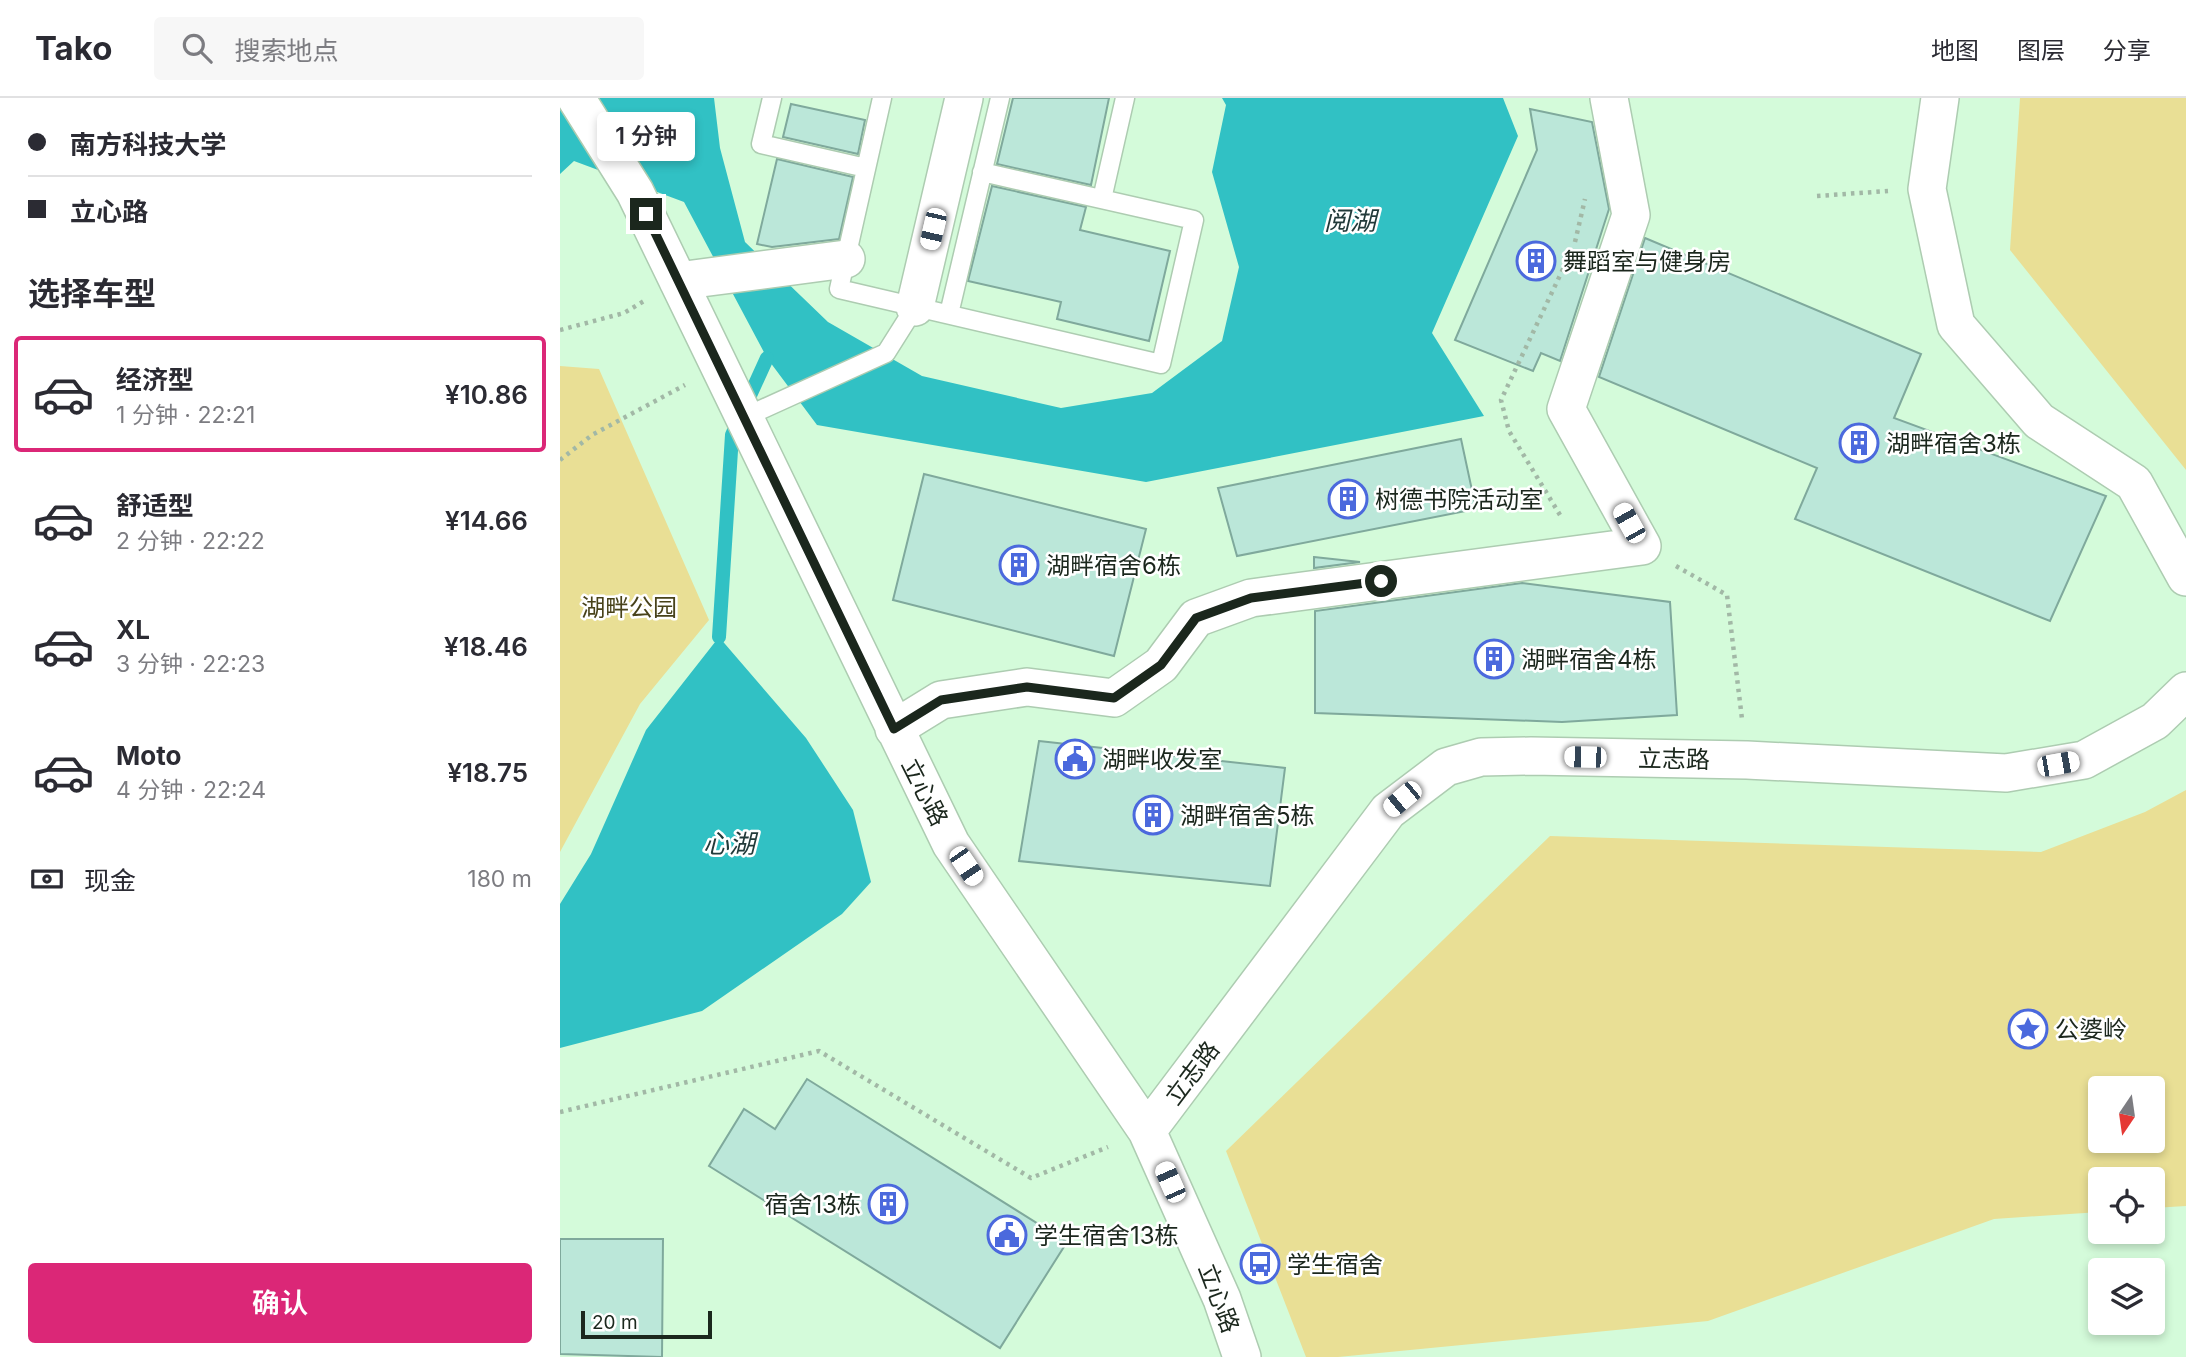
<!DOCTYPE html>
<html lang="zh">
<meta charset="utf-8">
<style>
body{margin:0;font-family:Inter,"Noto Sans SC",sans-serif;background:#f7f7f7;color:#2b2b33;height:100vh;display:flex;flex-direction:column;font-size:26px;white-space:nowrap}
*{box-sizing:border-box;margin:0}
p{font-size:23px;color:#7c7c81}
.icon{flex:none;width:38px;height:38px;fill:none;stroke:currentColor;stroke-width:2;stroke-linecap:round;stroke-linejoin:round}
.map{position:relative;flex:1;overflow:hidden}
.drawer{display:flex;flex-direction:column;background:#fff;width:560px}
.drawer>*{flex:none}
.hud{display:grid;align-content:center;height:154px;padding:0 28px;background:#fff}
.needle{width:46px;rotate:193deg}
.controls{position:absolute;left:1528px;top:978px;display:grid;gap:14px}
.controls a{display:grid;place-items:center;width:77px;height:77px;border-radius:7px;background:#fff;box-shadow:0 4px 10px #0003;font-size:35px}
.scale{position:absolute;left:21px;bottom:18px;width:131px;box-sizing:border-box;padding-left:7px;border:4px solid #1b271d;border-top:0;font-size:19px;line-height:24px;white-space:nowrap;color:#1b271d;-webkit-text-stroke:5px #fff;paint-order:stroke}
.end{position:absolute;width:32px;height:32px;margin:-16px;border:9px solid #1b271d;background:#fff;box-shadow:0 0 0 4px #fff}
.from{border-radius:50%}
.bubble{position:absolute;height:49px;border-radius:7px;background:#fff;box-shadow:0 4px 10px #0003;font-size:23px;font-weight:600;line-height:49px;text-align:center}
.car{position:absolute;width:21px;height:42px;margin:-21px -10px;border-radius:9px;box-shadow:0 0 5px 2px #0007;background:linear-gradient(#fff 24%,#345 0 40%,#fff 0 76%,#345 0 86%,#fff 0)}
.hud b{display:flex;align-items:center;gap:24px;height:66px;font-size:26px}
.hud b+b{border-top:2px solid #e1e1e2}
.hud i{width:18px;height:18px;background:#2b2b33}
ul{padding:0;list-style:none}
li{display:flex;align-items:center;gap:21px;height:116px;margin:0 14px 10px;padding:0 14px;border:4px solid transparent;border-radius:7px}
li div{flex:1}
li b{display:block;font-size:26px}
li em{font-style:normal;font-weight:600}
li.active{border-color:#db2777}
li>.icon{width:63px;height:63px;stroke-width:1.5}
h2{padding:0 28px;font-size:32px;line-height:84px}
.pay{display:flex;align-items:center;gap:18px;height:77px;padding:0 28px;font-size:26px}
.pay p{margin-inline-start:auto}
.primary-button{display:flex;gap:14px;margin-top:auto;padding:14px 28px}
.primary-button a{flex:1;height:80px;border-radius:7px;background:#db2777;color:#fff;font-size:28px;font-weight:600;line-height:80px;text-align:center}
header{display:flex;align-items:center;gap:42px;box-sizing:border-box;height:98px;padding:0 35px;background:#fff;border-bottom:2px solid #e1e1e2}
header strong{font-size:33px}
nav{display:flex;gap:38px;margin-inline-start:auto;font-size:24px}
.search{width:490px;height:63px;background:#f7f7f7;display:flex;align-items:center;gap:18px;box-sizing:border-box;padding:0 24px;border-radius:7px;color:#7c7c81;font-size:26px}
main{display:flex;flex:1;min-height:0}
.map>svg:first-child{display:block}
.built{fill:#d4fbda;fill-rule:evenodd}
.green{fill:#e9df95;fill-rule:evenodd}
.water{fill:#31c1c4}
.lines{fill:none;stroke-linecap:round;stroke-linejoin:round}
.stream{stroke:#31c1c4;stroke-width:14}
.building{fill:#bbe7d9;stroke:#7fa99c;stroke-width:2}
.lane-casing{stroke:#adccb1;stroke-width:21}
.street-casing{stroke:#adccb1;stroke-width:40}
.path{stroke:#a2b8a6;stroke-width:4.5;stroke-dasharray:3.5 5;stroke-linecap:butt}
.lane{stroke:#fff;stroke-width:18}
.street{stroke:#fff;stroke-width:37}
.route{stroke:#1b271d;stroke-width:9}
.labels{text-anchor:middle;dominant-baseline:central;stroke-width:5;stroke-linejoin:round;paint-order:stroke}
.poi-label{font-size:24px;fill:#1b271d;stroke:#fff;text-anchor:start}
.park-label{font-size:24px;fill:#48421a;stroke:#fff}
.street-label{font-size:24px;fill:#1b271d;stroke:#fff}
.water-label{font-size:26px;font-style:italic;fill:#223a3a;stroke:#fff}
</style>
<header>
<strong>Tako</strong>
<div class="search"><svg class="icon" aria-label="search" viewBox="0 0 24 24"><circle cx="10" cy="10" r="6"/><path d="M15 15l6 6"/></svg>搜索地点</div>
<nav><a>地图</a><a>图层</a><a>分享</a></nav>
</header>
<main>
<section class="drawer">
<div class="hud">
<b><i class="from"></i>南方科技大学</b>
<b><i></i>立心路</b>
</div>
<h2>选择车型</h2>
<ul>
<li class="active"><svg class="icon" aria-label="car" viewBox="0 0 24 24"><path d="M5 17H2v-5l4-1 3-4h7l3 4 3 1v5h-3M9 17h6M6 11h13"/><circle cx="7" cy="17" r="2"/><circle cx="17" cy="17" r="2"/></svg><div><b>经济型</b><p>1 分钟 · 22:21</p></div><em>¥10.86</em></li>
<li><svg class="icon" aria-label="car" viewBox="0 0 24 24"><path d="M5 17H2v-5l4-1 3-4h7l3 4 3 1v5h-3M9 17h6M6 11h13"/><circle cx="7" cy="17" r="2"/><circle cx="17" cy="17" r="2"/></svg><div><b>舒适型</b><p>2 分钟 · 22:22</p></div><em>¥14.66</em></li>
<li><svg class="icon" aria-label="car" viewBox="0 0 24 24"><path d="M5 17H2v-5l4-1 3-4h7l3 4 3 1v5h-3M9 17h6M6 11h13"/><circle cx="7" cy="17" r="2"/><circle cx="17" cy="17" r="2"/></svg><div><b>XL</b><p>3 分钟 · 22:23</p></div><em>¥18.46</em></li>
<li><svg class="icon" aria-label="car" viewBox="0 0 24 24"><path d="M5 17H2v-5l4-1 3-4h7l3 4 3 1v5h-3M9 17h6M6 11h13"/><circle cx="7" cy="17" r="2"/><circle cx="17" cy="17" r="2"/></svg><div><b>Moto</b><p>4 分钟 · 22:24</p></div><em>¥18.75</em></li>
</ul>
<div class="pay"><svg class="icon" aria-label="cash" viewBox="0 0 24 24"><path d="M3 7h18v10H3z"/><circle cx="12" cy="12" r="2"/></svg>现金<p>180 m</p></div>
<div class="primary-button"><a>确认</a></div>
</section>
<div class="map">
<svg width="1626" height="1259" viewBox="0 0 1626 1259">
<rect width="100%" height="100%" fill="#e4fee8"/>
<path class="built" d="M0 0H1626V1259H0ZM1540 990H1592V1043H1540ZM1540 1082H1592V1134H1540ZM1540 1172H1592V1225H1540Z"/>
<path class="green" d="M1460 0H1626V372L1450 152Z
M0 268 39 271 149 522 80 606 0 754Z
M1626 692V1108L1593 1110 1592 1082H1540V1114L1434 1121 1148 1223 778 1259H746L666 1053 990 738 1481 754 1585 714ZM1592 990V1043H1540V990Z"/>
<path class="water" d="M0 0H154L160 50 185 144 268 224 362 278 501 310 592 295 662 243 679 169 652 74 666 7 662 0H943L958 38 872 235 924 318 586 384 257 327 207 260 124 104 14 63 0 76Z
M159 539 246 640 293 712 311 784 282 816 142 913 0 950V806L31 756 86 632Z"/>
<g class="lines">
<path class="stream" d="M159 539 172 337 207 260"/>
</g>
<path class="building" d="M453 0H549L531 87 437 66Z
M231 6 305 22 298 56 223 39Z
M970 11 1032 24 1049 111 1000 263 981 255 973 273 895 242 977 52Z
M217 61 293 79 279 141 212 149 197 146Z
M432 88 526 109 520 132 610 153 589 243 497 221 501 204 408 183Z
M1085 140 1361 256 1334 320 1546 398 1490 523 1235 421 1257 370 1039 279Z
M901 341 916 411 677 458 658 390Z
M364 376 586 431 554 558 333 502Z
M754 459 800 464 754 470Z
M962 485 1110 504 1117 617 1002 624 755 615V513Z
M479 643 725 670 710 788 459 763Z
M247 981 507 1144 440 1250 149 1068 184 1011 215 1031Z
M0 1141H103L102 1259 0 1256Z"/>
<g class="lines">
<defs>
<path id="lane" d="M212 0 201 46 306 70
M322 0 279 191 601 266 634 122 422 74
M542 101 565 0
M389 216 440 0
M185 319 326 255 355 209"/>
<path id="street" d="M16 0 75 94 391 746 587 1033 662 1201 682 1259
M1380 0 1367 91 1396 227 1479 323 1574 385 1626 479
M118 183 286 161
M355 209 404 0
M334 631 381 602 467 589 554 600 601 567 636 520 691 500 1082 448 1006 311 1071 117 1049 0
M587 1033 828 713 886 669 921 659 971 658 1187 662 1446 675 1524 662 1595 623 1626 593"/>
</defs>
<use href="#lane" class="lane-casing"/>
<use href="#street" class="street-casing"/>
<path class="path" d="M1257 98 1328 93
M1015 144 1025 101
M0 232 64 215 84 203
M0 362 32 337 125 287
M1000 417 949 333 941 302 1012 152
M1116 468 1167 497 1182 621
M0 1014 259 953 471 1080 548 1049"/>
<use href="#lane" class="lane"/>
<use href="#street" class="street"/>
</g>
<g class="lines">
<path class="route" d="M86 116 334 631 381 602 467 589 554 600 601 567 636 520 691 500 821 483"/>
</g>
<defs>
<symbol id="building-ring" viewBox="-11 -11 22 22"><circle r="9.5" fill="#fff" stroke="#4b69dd" stroke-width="1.5"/><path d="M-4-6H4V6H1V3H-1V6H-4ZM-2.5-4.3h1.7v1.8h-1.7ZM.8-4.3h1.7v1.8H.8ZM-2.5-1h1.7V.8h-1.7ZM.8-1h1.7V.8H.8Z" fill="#4b69dd"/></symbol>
<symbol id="civic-ring" viewBox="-11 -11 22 22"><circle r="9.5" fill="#fff" stroke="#4b69dd" stroke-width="1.5"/><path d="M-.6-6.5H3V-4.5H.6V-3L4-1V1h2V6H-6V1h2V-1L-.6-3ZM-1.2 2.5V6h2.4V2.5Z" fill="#4b69dd"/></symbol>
<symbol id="sight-ring" viewBox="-11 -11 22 22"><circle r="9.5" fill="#fff" stroke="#4b69dd" stroke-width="1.5"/><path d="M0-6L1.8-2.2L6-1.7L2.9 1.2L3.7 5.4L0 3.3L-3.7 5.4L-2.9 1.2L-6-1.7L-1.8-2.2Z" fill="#4b69dd"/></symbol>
<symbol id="bus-ring" viewBox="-11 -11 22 22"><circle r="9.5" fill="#fff" stroke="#4b69dd" stroke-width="1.5"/><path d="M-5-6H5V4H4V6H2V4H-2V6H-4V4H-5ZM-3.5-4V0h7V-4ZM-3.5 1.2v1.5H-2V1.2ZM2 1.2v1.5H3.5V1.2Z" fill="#4b69dd"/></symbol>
</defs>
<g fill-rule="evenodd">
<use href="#building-ring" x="954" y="141" width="44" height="44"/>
<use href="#building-ring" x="1277" y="323" width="44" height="44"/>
<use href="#building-ring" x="766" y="379" width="44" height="44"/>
<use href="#building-ring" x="437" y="445" width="44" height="44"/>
<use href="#building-ring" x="912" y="539" width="44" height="44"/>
<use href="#civic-ring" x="493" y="639" width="44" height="44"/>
<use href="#building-ring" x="571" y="695" width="44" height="44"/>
<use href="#sight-ring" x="1446" y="909" width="44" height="44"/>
<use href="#building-ring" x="306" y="1084" width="44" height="44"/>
<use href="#civic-ring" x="425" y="1115" width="44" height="44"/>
<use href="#bus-ring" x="678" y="1144" width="44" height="44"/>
</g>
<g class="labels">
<g class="poi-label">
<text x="1003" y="163">舞蹈室与健身房</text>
<text x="1326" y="345">湖畔宿舍3栋</text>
<text x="815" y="401">树德书院活动室</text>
<text x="486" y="467">湖畔宿舍6栋</text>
<text x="961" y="561">湖畔宿舍4栋</text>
<text x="542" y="661">湖畔收发室</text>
<text x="620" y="717">湖畔宿舍5栋</text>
<text x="1495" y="931">公婆岭</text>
<text x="301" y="1106" text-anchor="end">宿舍13栋</text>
<text x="474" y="1137">学生宿舍13栋</text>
<text x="727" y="1166">学生宿舍</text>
</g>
<g class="park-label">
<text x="69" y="509">湖畔公园</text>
</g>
<g class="street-label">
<text transform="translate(1114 661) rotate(1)">立志路</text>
<text transform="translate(365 694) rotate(63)">立心路</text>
<text transform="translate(632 975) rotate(-53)">立志路</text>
<text transform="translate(659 1200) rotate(69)">立心路</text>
</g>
<g class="water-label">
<text x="790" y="122">阅湖</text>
<text x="169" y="745">心湖</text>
</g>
</g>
</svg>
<div class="controls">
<a><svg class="needle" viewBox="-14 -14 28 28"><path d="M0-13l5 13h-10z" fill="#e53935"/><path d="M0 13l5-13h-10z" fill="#7c7c81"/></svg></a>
<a><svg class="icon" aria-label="locate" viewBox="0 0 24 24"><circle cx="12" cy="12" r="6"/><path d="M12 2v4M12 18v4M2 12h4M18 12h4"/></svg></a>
<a><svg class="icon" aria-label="layers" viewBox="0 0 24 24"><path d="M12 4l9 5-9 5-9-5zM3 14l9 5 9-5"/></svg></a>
</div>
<div class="scale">20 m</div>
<i class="end from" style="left:821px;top:483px"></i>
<i class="end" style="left:86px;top:116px"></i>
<div class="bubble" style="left:37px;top:14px;width:98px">1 分钟</div>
<i class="car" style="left:373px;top:131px;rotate:193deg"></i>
<i class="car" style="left:1069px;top:425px;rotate:331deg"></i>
<i class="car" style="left:1025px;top:659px;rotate:271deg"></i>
<i class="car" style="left:1498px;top:666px;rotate:80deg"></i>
<i class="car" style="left:842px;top:701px;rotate:230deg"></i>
<i class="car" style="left:406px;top:768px;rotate:146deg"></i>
<i class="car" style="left:610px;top:1084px;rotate:336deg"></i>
</div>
</main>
